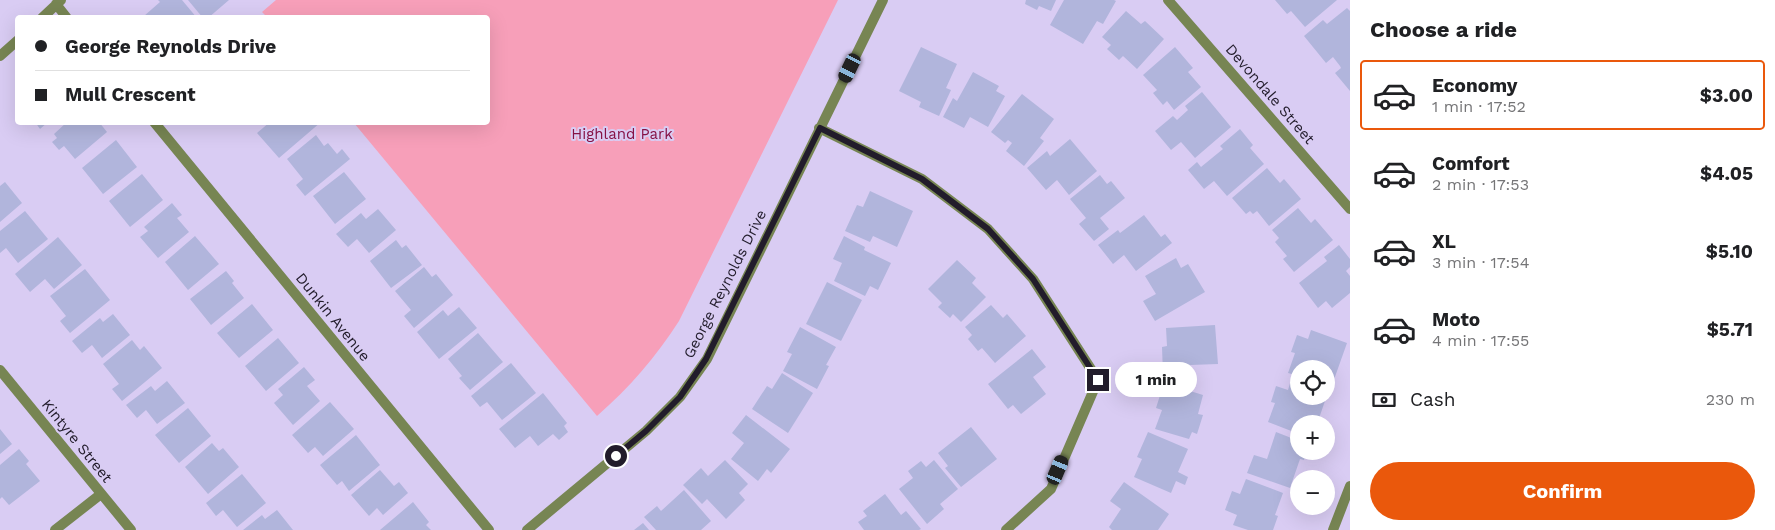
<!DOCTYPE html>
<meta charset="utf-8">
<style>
body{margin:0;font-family:"Work Sans",sans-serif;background:#f2f2f2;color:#202124;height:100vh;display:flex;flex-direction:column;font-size:19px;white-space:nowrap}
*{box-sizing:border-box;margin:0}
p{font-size:16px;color:#757577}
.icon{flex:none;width:28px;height:28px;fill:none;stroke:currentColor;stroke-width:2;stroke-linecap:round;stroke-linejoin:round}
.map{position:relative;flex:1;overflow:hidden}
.sheet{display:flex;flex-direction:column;background:#fff;width:425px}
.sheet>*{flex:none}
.banner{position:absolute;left:15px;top:15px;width:475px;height:110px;border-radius:5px;box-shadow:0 5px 20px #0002;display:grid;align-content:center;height:110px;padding:0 20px;background:#fff}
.tools{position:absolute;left:1290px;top:360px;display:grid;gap:10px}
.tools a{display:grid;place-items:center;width:45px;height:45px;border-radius:50%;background:#fff;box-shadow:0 5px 20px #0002;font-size:25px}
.end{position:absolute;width:22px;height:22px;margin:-11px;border:6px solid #221c2b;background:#fff;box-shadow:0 0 0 2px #fff}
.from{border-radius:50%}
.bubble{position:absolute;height:35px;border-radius:18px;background:#fff;box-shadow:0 5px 20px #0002;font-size:16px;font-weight:700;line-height:35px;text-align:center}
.car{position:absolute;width:15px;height:30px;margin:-15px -8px;border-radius:6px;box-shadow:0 0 4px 1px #0007;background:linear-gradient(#222 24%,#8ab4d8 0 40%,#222 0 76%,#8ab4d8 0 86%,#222 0)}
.banner b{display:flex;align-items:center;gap:18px;height:48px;font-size:19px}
.banner b+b{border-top:1px solid #e0e0e0}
.banner i{width:12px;height:12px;background:#202124}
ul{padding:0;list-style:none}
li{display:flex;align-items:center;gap:15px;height:70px;margin:0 10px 8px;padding:0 10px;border:2px solid transparent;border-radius:5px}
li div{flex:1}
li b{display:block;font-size:19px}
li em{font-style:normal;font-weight:700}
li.current{border-color:#ea580c}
li>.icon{width:45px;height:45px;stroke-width:1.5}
h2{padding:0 20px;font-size:22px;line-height:60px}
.pay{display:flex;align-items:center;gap:12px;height:55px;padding:0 20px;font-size:19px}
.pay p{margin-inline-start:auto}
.action{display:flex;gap:10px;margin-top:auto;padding:10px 20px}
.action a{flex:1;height:58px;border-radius:30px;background:#ea580c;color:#fff;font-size:20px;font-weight:700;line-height:58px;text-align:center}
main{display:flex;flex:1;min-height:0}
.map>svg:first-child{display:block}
.green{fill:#f79fb9}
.building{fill:#b1b5dc}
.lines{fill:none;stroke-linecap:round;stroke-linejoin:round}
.street{stroke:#778553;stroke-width:10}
.route{stroke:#221c2b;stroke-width:6}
.labels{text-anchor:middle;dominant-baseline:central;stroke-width:4;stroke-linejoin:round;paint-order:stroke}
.street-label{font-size:15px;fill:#221c2b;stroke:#d9ccf3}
.park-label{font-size:15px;fill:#861145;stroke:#d9ccf3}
</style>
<main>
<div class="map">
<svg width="1350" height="530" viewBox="0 0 1350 530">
<rect width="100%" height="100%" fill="#d9ccf3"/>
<path class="green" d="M276 0H838L679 321C656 357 629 388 597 416L354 123 488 122V18L267 17 262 12Z"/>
<path class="building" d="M158 0H182L197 18H145L144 16 160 2Z
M188 0H229L208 18H203Z
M1026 0H1056L1051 11 1039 6 1037 10 1025 4Z
M1064 0H1114L1116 1 1103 24 1097 21 1083 44 1050 25Z
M1275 0H1337L1305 27 1291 11 1287 14Z
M1347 8 1350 11V91L1335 73 1341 68 1340 66 1333 57 1326 63 1304 36 1323 20 1327 24Z
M1126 11 1141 24 1145 21 1164 39 1137 69 1123 56 1119 60 1107 49 1111 45 1102 37Z
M921 47 957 64 946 88 951 90 939 116 919 107 921 102 899 91Z
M1175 47 1193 68 1188 72 1201 87 1174 110 1167 101 1163 105 1153 93 1157 90 1143 75Z
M973 72 999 86 996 91 1005 96 988 127 970 117 964 128 943 117 953 98 957 101Z
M1202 92 1231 127 1195 158 1181 142 1171 150 1155 131 1173 116 1177 120 1188 110 1185 106Z
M1022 94 1054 119 1040 138 1044 141 1024 166 1006 151 1012 143 1008 140 1005 143 991 132Z
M35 122H48L40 129Z
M67 122H99L107 132 75 159 64 146 59 150 52 142 57 138 54 134Z
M270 122H321L279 158 257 133Z
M1240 129 1253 145 1250 148 1264 164 1227 196 1214 181 1204 189 1188 170 1197 162 1201 167 1223 149 1220 146Z
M316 135 324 146 328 143 337 154 342 149 350 159 305 196 296 185 303 179 287 159Z
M1070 139 1097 171 1069 195 1057 180 1046 190 1027 168 1047 151 1050 156Z
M116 140 137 167 103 194 82 168Z
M1267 168 1280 183 1284 179 1301 199 1269 226 1257 211 1253 214 1250 211 1246 214 1232 198Z
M344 172 366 199 335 224 313 196Z
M142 174 163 200 130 227 109 201Z
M1100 175 1107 184 1111 181 1125 198 1100 218 1109 229 1094 241 1079 224 1086 218 1070 199Z
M5 182 22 203 0 222V186Z
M870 191 913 211 897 247 873 236 870 242 845 231 857 205 863 207Z
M172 203 182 215 177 218 189 232 158 258 140 237 148 231 144 227Z
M1298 208 1311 223 1315 219 1333 240 1294 272 1283 259 1287 256 1275 242 1279 238 1272 230Z
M378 209 396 230 369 253 357 239 348 247 336 234 361 213 366 219Z
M25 211 48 239 18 263 6 248 0 253V231Z
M1144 215 1161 237 1165 234 1172 243 1136 271 1124 255 1113 264 1098 245 1118 230 1120 233Z
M195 236 219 264 188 290 165 262Z
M844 236 865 247 864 250 891 263 878 290 870 286 865 296 834 281 842 263 833 259Z
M58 237 82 265 54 289 45 279 30 292 15 274Z
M396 240 402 248 406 245 422 265 391 288 370 261Z
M1339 245 1350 259V267L1346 271 1350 276V293L1332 308 1326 301 1318 308 1299 283 1327 261 1324 257Z
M1176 258 1181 268 1188 264 1205 292 1155 321 1143 301 1156 294 1145 276Z
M957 260 976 278 972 283 986 297 961 322 953 314 950 318 938 307 942 303 928 289Z
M424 267 432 277 436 274 453 295 414 328 404 316 411 310 395 291Z
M85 269 110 300 70 333 60 321 66 316 50 296Z
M226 271 234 281 232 283 244 298 211 325 190 299Z
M827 282 862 300 841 341 806 324Z
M252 304 273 330 239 358 217 333Z
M991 305 1003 318 1007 314 1026 336 995 363 982 348 978 351 968 339 972 335 965 327Z
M459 307 477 328 439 359 417 332 443 310 448 316Z
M113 314 130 335 102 358 92 345 82 353 72 341 100 318 103 322Z
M1215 325 1218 364 1190 365 1191 372 1163 374 1162 347 1167 346 1166 328Z
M800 327 836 347 826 365 829 366 817 389 783 371 792 354 787 352Z
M1311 330 1347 343 1331 388 1326 386V369H1299V376L1288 373 1295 353 1291 352 1297 335 1308 339Z
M478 333 503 362 470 390 459 378 462 376 448 359Z
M278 338 299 363 266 391 245 366Z
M132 340 140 350 144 346 162 368 122 401 112 389 119 384 103 364Z
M1032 349 1046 367 1033 377 1046 394 1021 414 1013 405 1008 409 988 384Z
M511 363 536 393 502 420 487 402 480 407 471 396Z
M304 367 315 380 307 386 320 401 293 425 274 403 283 395 278 389Z
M782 373 813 393 788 433 752 409 767 386 772 389Z
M1291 380 1299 383V396H1321L1320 399 1325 401 1317 424H1299V434L1268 422 1275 403 1271 402 1276 386 1288 390Z
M167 381 185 403 157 424 146 410 137 418 126 405 151 386 155 391Z
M1164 383 1203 395 1198 414 1203 415 1197 434 1192 432 1189 439 1155 429 1162 410 1156 408Z
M543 393 567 423 564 426 568 432 559 440 553 434 538 446 530 436 515 448 499 429Z
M330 402 354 429 323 456 315 447 308 453 292 435Z
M188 408 211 436 179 463 155 435Z
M746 415 790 449 771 473 767 469 758 481 731 459 744 443 732 433Z
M971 427 997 459 961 487 945 468 948 466 938 453Z
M0 429 12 444 0 454Z
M1148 432 1188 449 1178 472 1188 477 1185 485 1176 481 1171 493 1134 477 1142 459 1137 457Z
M1276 432 1299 441V451H1307L1304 460 1300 459 1290 488 1247 473 1254 455 1267 459Z
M356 435 380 465 349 491 342 481 337 485 320 465Z
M212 443 219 451 223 448 239 467 208 494 185 467Z
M19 449 29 461 26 464 40 481 9 505 2 497 0 499V465Z
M725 460 748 484 739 493 745 500 726 519 707 499 702 504 683 485 701 468 708 476Z
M934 460 958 489 940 504 944 509 927 524 899 489 913 478 908 471 921 461 926 467Z
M380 470 394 486 399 482 408 493 383 515 377 508 369 516 351 495Z
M242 474 266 503 237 527 223 510 216 516 206 503Z
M1246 479 1283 493 1275 515 1278 516 1273 530H1248L1233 525 1237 515 1225 510 1232 491 1240 494Z
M1124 482 1169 514 1158 530H1112L1109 527 1121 509 1110 501Z
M684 490 711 521 701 530H656L644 517 657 506 661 511Z
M885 494 901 515 906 511 921 529 919 530H864L858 522 867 516 863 511Z
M413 502 429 522 426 525 431 530H380Z
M277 510 293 530H243L262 515 265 519Z
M643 523 649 530H634Z"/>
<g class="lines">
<path class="street" d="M1168 0 1350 209
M56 4 67 18
M42 18 61 0
M0 56 18 40
M154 122 489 530
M819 128 922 179 988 229 1033 279 1098 380 1051 489 1006 530
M0 370 131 530
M55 530 101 494
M527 530 646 431 680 397 707 359 883 0
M1333 530 1350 486"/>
</g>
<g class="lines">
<path class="route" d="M616 456 646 431 680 397 706 359 820 128 922 179 988 229 1033 279 1098 380"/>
</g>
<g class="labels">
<g class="street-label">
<text transform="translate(1270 94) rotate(49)">Devondale Street</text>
<text transform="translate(725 284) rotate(-63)">George Reynolds Drive</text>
<text transform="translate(333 317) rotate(51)">Dunkin Avenue</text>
<text transform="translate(77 441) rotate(51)">Kintyre Street</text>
</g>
<g class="park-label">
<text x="622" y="134">Highland Park</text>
</g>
</g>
</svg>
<div class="tools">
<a><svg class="icon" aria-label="locate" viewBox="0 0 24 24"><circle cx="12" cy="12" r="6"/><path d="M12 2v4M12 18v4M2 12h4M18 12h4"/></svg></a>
<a>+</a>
<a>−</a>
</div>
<i class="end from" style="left:616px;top:456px"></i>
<i class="end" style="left:1098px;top:380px"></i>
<div class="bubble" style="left:1115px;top:362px;width:82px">1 min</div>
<i class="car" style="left:850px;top:68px;rotate:206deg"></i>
<i class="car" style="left:1058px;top:470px;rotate:23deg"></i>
<div class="banner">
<b><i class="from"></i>George Reynolds Drive</b>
<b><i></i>Mull Crescent</b>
</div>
</div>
<section class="sheet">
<h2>Choose a ride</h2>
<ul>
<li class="current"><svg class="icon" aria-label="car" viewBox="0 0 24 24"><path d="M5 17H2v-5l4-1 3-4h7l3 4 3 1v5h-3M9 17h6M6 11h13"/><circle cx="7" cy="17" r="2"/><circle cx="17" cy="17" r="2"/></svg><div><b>Economy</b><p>1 min · 17:52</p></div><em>$3.00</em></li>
<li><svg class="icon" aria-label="car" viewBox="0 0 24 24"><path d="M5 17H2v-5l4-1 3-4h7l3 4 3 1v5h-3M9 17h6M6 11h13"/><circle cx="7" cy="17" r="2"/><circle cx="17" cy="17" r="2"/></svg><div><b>Comfort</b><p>2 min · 17:53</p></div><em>$4.05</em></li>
<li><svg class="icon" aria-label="car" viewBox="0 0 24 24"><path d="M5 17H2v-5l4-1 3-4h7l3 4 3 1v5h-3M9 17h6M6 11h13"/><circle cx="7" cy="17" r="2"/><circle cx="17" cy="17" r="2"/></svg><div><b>XL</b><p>3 min · 17:54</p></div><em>$5.10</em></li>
<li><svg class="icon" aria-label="car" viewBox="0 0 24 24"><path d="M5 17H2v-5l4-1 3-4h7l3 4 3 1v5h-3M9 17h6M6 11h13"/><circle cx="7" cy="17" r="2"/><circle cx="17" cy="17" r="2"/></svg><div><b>Moto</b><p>4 min · 17:55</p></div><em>$5.71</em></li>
</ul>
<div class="pay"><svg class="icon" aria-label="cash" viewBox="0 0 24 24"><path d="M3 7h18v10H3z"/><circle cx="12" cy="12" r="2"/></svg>Cash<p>230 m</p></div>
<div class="action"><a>Confirm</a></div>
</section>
</main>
